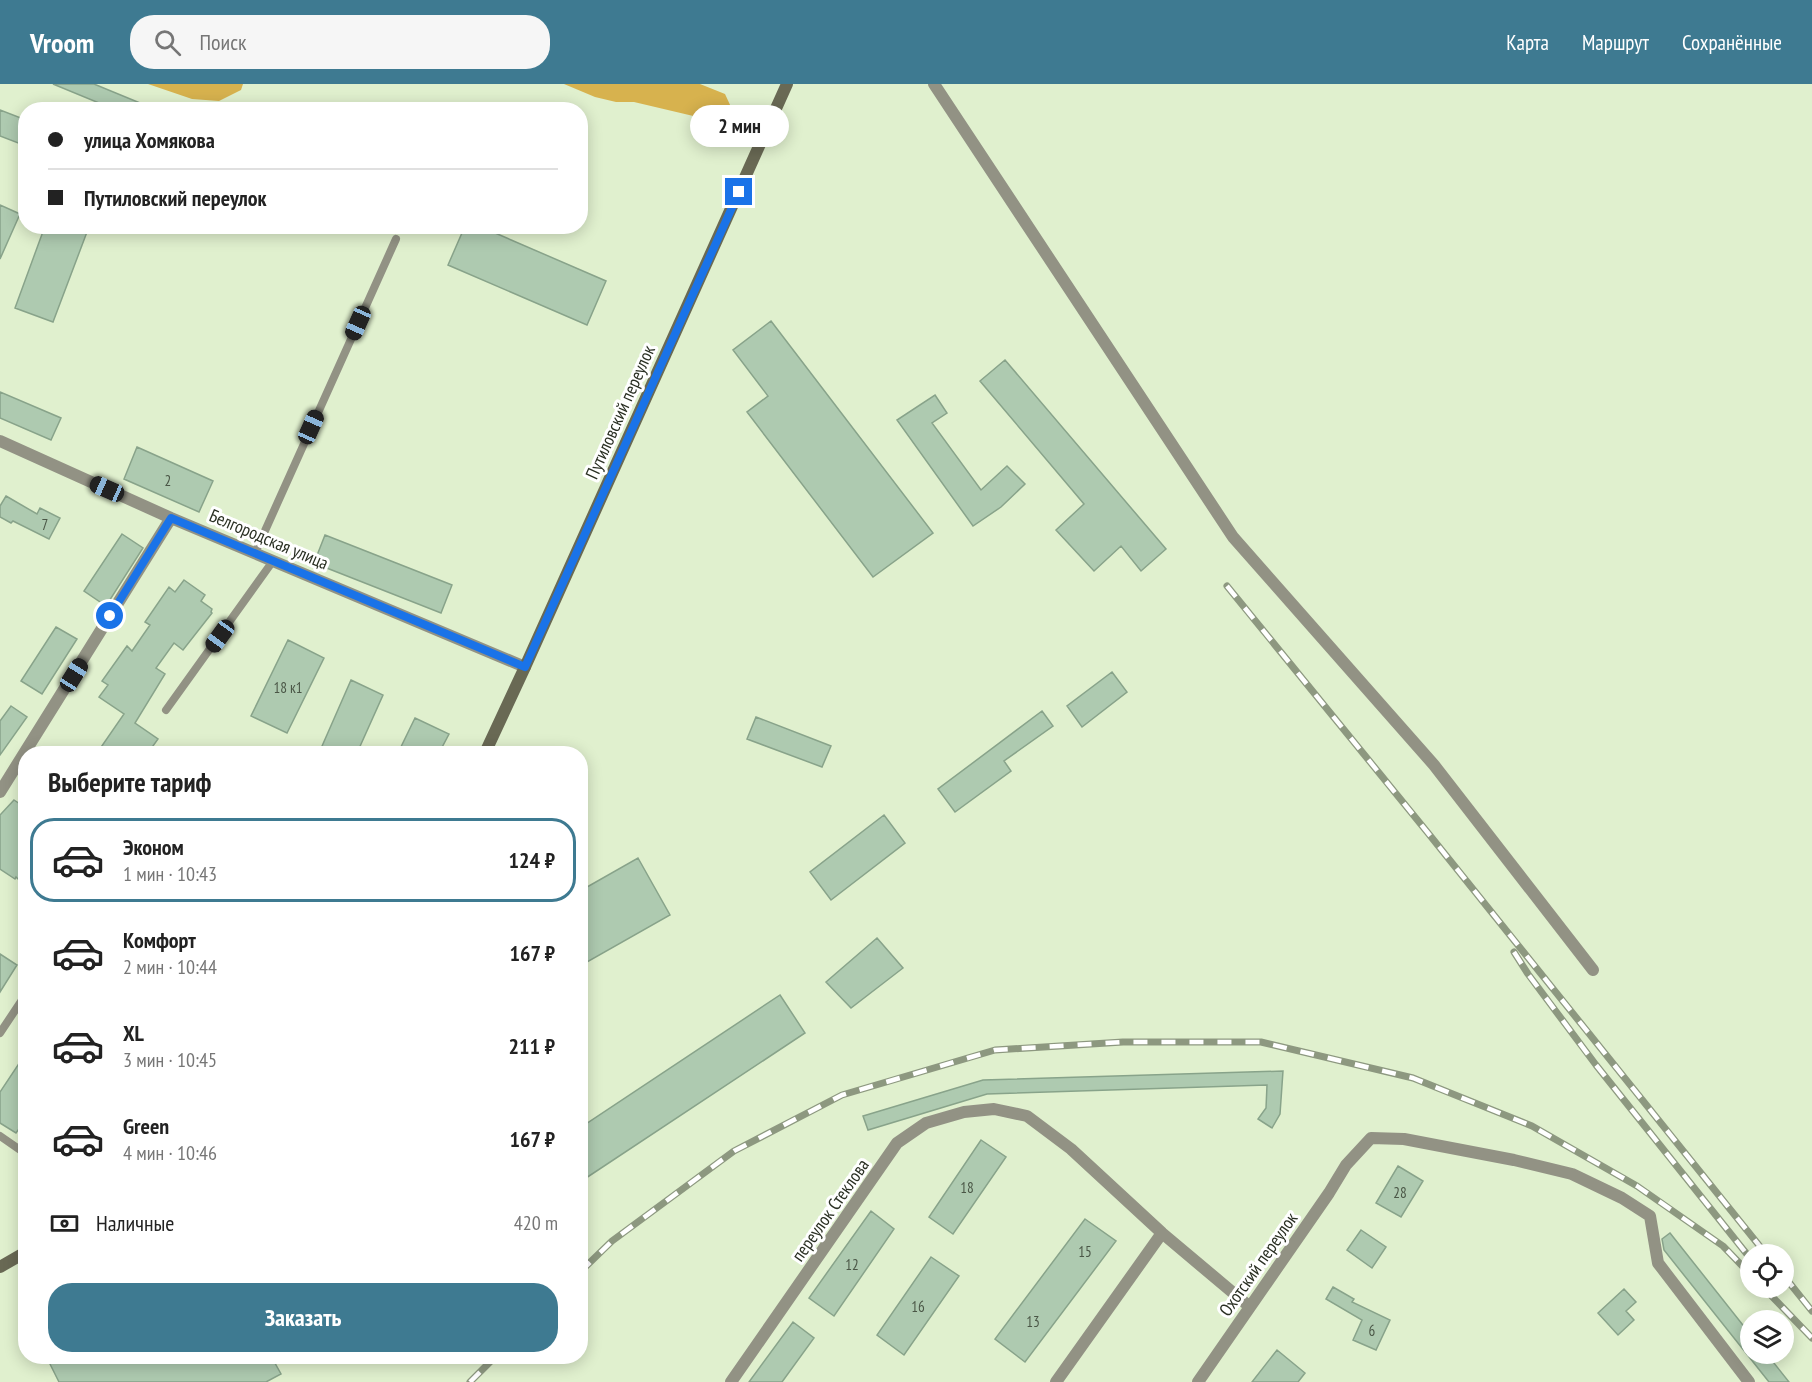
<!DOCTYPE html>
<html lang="ru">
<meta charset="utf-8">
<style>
body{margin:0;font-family:"PT Sans Narrow",sans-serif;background:#f6f6f6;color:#222;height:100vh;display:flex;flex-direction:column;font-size:22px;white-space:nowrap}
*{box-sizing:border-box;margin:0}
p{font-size:20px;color:#767676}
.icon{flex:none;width:33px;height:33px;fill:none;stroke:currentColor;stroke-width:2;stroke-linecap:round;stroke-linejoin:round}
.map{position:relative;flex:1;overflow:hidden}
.drawer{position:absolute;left:18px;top:662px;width:570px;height:618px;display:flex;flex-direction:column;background:#fff;border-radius:24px;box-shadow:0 3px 15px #0003}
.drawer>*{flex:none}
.banner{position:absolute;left:18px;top:18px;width:570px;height:132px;border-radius:24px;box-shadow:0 3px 15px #0003;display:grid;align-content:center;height:132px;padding:0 30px;background:#fff}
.tools{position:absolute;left:1740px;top:1160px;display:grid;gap:12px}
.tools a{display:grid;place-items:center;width:54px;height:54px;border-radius:50%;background:#fff;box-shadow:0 3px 15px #0003;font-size:30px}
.end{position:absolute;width:27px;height:27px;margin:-14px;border:8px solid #1a73e8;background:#fff;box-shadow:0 0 0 3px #fff}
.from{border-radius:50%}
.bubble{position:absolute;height:42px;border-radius:21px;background:#fff;box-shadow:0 3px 15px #0003;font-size:20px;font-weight:700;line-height:42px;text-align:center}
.car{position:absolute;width:18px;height:36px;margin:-18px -9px;border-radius:8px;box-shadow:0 0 4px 2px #0007;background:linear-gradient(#222 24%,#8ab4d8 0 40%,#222 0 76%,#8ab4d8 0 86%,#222 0)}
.banner b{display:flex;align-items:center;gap:21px;height:57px;font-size:22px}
.banner b+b{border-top:2px solid #e0e0e0}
.banner i{width:15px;height:15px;background:#222}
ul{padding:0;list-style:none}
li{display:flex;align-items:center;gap:18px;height:84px;margin:0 12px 9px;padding:0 18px;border:3px solid transparent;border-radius:24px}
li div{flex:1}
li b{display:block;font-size:22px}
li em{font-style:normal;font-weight:700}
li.active{border-color:#3e7a91}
li>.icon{width:54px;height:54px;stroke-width:1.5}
h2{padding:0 30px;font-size:27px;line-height:72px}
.pay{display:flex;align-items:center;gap:15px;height:66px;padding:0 30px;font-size:22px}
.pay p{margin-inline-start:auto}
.button{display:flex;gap:12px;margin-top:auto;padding:12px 30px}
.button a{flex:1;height:69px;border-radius:24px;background:#3e7a91;color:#fff;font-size:24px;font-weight:700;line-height:69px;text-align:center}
header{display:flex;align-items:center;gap:36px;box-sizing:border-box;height:84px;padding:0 30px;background:#3e7a91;color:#fff}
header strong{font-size:28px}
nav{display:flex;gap:33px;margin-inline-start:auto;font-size:21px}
.search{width:420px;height:54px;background:#f6f6f6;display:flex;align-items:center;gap:15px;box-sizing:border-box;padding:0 21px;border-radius:24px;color:#767676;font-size:22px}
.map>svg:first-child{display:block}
.forest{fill:#d7b24e}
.building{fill:#aecab0;stroke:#88a38a;stroke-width:1.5}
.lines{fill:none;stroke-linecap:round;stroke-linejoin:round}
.service{stroke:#929284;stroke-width:8}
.minor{stroke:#929284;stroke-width:12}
.secondary{stroke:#696954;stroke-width:12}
.rail-casing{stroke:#8d9880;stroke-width:7}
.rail{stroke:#fff;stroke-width:4.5;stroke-dasharray:14;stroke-linecap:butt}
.route{stroke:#1a73e8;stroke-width:8}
.labels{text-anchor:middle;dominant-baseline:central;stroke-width:6;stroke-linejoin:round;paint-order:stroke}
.number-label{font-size:15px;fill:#4a5646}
.street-label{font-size:18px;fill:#292f22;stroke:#fff}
</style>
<header>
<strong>Vroom</strong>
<div class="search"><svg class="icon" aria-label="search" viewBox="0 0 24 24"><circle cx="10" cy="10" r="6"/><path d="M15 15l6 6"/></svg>Поиск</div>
<nav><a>Карта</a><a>Маршрут</a><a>Сохранённые</a></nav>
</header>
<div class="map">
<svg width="1812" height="1298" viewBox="0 0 1812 1298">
<rect width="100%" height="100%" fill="#e0f0ce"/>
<path class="forest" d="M148 0H243L241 6 219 17 192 15Z
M564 0H700L725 10 731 23 723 35H706L634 18H616L595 13Z"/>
<path class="building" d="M53 0H94L157 26H116Z
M0 26 26 36V62L0 52Z
M0 121 20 130 0 175Z
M45 142H73L87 148 53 238 15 224Z
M465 142H479L606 197 587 241 448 181Z
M771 237 933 449 873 493 747 328 768 312 733 266Z
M1005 276 1166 465 1141 487 1121 462 1094 487 1056 446 1084 420 980 297Z
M0 308 61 334 51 356 0 334Z
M935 311 947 329 932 339 981 406 1007 382 1025 400 1001 423 973 442 897 336Z
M137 363 213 397 199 428 124 395Z
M6 412 37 430 40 424 60 434 49 455 13 437 11 439 0 433V422Z
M122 450 143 464 106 522 84 507Z
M325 451 452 501 441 529 314 479Z
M184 496 205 511 201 517 212 525 211 528 212 529 183 566 174 559 156 584 165 590 135 639 158 655 148 669H97L124 630 99 613 108 601 102 597 127 562 132 567 150 541 145 538 169 503 175 508Z
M56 543 77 555 42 610 21 597Z
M288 556 324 574 287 649 251 632Z
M1112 588 1127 608 1082 643 1067 622Z
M351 596 383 611 357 669H319Z
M11 622 27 633 0 671V637Z
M1042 627 1053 642 1004 677 1011 687 955 728 938 705Z
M756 633 831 662 822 683 747 655Z
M415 634 449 650 439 669H398Z
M14 716 26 724V785L18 795 16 793 15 795 0 785V731Z
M884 731 905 759 831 816 810 788Z
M638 774 670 831 580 882V807Z
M877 854 903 884 851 924 826 898Z
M0 870 17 881 0 908Z
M780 911 805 949 580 1098V1044Z
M26 969V1035L16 1049 0 1039V1008Z
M1283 987 1280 1030 1272 1044 1258 1035 1266 1024 1267 1001 987 1010 868 1046 863 1032 983 996Z
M981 1056 1006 1073 953 1150 929 1133Z
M1398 1082 1423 1097 1401 1133 1376 1119Z
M871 1127 894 1145 834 1232 809 1214Z
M1085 1135 1116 1157 1025 1278 995 1255Z
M1361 1146 1386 1163 1372 1184 1347 1166Z
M1670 1149 1750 1250V1269H1766L1789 1298H1769L1664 1166 1662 1155Z
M931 1173 959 1192 904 1271 877 1251Z
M1333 1203 1354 1215 1352 1218 1390 1236 1376 1266 1353 1256 1362 1236 1326 1215Z
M1624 1205 1636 1218 1626 1227 1634 1236 1618 1251 1598 1229Z
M793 1238 814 1254 782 1298H749Z
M1277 1266 1305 1289 1298 1298H1252Z
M46 1272H271L281 1290 266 1298H59Z"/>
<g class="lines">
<path class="service" d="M255 469 396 155
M166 626 273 477
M0 949 26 910
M0 1052 26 1070"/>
<path class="minor" d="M934 0 1233 453 1434 681 1593 886
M0 357 171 434 525 583
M0 708 171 434
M731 1298 897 1059 926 1039 964 1028 994 1025 1027 1032 1071 1065 1162 1149 1250 1223
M1056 1298 1162 1149
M1198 1298 1329 1109 1346 1081 1371 1054 1404 1055 1514 1076 1572 1090 1622 1114 1650 1132 1658 1179 1749 1298"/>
<path class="secondary" d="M485 669 525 583 787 0
M0 1183 26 1168"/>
<defs>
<path id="rail" d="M1227 502 1428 749 1766 1170
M1514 868 1528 890 1596 981 1750 1174
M580 1188 612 1157 734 1067 842 1011 995 966 1123 958H1261L1413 994 1532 1042 1637 1102 1723 1162 1750 1190
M1784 1192 1812 1227
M1763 1203 1812 1254
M470 1298 496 1272"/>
</defs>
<use href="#rail" class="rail-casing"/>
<use href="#rail" class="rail"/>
</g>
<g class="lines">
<path class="route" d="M110 532 171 434 525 583 739 108"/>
</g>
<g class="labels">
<g class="number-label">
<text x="168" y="396">2</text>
<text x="45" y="440">7</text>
<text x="288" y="603">18 к1</text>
<text x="967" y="1103">18</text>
<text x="1400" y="1108">28</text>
<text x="1085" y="1167">15</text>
<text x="852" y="1180">12</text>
<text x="918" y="1222">16</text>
<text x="1033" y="1237">13</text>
<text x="1372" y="1246">6</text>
</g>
<g class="street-label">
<text transform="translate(620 328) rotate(-66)">Путиловский переулок</text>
<text transform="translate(269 455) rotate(23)">Белгородская улица</text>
<text transform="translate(830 1126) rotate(-55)">переулок Стеклова</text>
<text transform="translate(1258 1180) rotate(-55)">Охотский переулок</text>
</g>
</g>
</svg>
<div class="tools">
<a><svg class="icon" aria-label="locate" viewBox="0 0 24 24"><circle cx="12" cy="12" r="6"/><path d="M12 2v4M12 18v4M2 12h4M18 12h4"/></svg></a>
<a><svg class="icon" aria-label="layers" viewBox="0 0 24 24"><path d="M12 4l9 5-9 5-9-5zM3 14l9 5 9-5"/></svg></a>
</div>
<i class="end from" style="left:110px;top:532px"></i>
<i class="end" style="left:739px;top:108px"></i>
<div class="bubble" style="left:690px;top:21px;width:99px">2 мин</div>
<i class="car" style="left:358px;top:239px;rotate:204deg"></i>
<i class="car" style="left:311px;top:343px;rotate:24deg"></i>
<i class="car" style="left:107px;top:405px;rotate:294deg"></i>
<i class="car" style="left:220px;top:552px;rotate:216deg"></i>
<i class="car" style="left:74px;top:591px;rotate:32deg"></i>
<div class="banner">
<b><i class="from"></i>улица Хомякова</b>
<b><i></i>Путиловский переулок</b>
</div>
<section class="drawer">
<h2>Выберите тариф</h2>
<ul>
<li class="active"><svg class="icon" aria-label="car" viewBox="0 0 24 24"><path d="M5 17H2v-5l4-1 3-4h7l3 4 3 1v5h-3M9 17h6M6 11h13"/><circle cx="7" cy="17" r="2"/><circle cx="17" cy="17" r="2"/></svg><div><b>Эконом</b><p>1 мин · 10:43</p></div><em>124 ₽</em></li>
<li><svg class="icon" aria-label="car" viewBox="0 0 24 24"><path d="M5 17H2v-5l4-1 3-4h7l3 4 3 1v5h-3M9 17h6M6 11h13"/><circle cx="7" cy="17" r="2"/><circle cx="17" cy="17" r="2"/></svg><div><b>Комфорт</b><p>2 мин · 10:44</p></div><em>167 ₽</em></li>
<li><svg class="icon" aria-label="car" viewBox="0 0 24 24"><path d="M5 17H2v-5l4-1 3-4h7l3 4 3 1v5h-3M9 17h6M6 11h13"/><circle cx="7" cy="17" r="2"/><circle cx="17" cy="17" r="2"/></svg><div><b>XL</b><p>3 мин · 10:45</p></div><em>211 ₽</em></li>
<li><svg class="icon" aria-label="car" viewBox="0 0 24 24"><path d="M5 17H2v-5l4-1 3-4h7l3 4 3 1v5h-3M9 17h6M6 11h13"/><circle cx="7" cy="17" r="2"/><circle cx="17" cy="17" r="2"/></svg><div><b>Green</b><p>4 мин · 10:46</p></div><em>167 ₽</em></li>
</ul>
<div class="pay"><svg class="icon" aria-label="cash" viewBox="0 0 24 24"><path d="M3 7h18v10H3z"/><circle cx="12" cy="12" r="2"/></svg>Наличные<p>420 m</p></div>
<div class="button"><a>Заказать</a></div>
</section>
</div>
